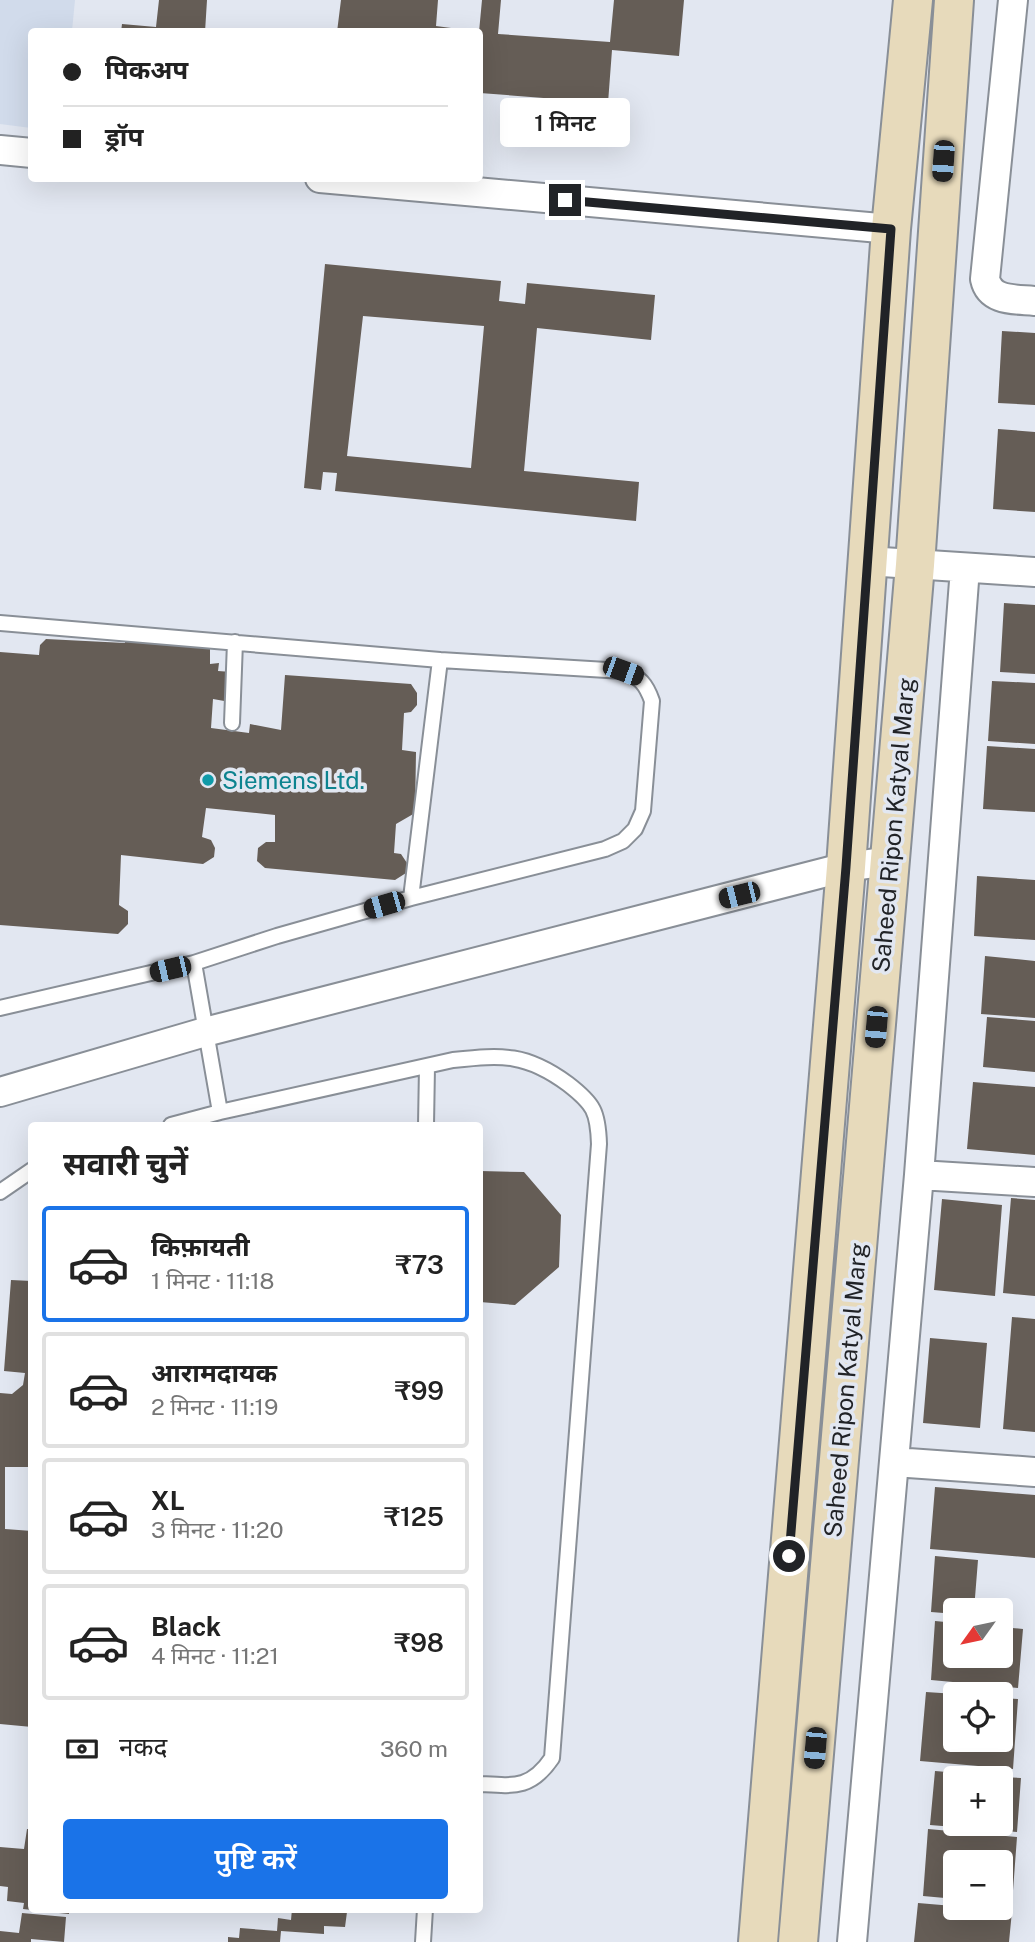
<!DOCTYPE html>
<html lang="hi">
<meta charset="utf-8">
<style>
body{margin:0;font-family:"Public Sans","Noto Sans Devanagari",sans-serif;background:#f6f6f6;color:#222;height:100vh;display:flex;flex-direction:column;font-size:26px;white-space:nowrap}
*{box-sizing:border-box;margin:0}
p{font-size:23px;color:#767676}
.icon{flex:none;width:38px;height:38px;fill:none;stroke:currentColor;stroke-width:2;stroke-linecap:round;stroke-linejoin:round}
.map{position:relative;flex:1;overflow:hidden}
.side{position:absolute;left:28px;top:1122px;width:455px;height:791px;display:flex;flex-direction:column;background:#fff;border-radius:7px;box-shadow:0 7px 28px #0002}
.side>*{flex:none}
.top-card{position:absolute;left:28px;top:28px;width:455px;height:154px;border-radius:7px;box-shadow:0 7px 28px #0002;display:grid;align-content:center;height:154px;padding:0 35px;background:#fff}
.needle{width:46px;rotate:237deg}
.fabs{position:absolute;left:943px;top:1598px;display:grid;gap:14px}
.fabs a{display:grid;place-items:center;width:70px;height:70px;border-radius:7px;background:#fff;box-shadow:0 7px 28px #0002;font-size:35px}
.end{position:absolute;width:32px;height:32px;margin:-16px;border:9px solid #212327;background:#fff;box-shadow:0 0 0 4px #fff}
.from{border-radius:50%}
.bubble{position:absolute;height:49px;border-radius:7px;background:#fff;box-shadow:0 7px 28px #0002;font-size:23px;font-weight:600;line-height:49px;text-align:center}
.car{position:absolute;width:21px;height:42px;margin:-21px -10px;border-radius:9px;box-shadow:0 0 5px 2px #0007;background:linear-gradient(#222 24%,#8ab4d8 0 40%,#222 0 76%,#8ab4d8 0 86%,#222 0)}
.top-card b{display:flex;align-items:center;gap:24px;height:66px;font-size:26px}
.top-card b+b{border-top:2px solid #e0e0e0}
.top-card i{width:18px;height:18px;background:#222}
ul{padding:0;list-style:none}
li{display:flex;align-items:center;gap:21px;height:116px;margin:0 14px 10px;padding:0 21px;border:4px solid #e0e0e0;border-radius:7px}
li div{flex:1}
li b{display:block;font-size:26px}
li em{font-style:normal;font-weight:600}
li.current{border-color:#1a73e8}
li>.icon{width:63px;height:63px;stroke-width:1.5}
h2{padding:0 35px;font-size:32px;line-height:84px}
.pay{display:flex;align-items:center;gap:18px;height:77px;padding:0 35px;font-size:26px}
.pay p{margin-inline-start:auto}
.button{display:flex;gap:14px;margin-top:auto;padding:14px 35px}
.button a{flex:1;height:80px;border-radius:7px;background:#1a73e8;color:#fff;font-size:28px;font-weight:600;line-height:80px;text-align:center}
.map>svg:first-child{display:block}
.built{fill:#d1dbeb}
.building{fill:#655d56;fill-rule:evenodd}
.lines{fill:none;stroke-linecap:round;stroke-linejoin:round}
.lane-casing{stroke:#898f97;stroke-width:18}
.street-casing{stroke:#898f97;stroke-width:32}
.secondary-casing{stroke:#898f97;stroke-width:42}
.lane{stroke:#fff;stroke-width:14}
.street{stroke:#fff;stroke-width:28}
.secondary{stroke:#e7dabb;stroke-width:38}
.route{stroke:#212327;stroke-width:9}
.culture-dot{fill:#0f9aa8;stroke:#e2e7f1;stroke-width:2.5}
.labels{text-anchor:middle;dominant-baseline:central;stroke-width:7;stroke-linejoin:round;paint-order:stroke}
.culture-label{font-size:24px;fill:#0d838f;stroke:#e2e7f1;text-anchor:start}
.street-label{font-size:24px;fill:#212327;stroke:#e2e7f1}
</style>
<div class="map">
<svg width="1035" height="1942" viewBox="0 0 1035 1942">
<rect width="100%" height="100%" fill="#e2e7f1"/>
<path class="built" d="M0 0H75L72 31 32 32 31 128 0 124Z"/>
<path class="building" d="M159 0H207L205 32H121L122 24 156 27Z
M341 0H438L436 26 466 30V32H337Z
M482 0H501L498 34 610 42 614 0H684L679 56 612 50 608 103 480 93 479 32Z
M325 264 501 281 499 301 525 304 527 283 655 295 651 340 537 328 524 471 639 482 636 521 335 491 337 473 323 472 321 490 304 488ZM363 316 484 326 471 468 347 456Z
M1002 331 1035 333V405L998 403Z
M998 429 1035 432V512L993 509Z
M1004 603 1035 605V674L1000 672Z
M125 635 210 643V664L219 663 218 671 232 672 230 702 213 699 211 728 249 733 250 724 281 730 285 675 411 684 417 693V705L411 712 404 713 402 750 416 752 415 813 396 824 394 853 401 854 407 863 406 873 395 880 265 868 257 861 258 848 266 842H275V815L206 808 202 837 211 840 215 848 214 857 203 864 121 855 119 905 128 911V924L118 934 0 925V652L39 655 40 645 46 639 125 643Z
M992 681 1035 683V744L988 741Z
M987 746 1035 749V812L983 809Z
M977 876 1035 880V940L974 936Z
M985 956 1035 961V1018L981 1014Z
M987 1017 1035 1021V1072L983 1067Z
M973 1082 1035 1087V1155L967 1149Z
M480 1171 524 1172 561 1215 559 1267 515 1305 480 1302Z
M1011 1198 1035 1200V1296L1003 1293Z
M942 1199 1002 1205 995 1296 934 1290Z
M11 1280 32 1281V1467H5V1529L32 1531V1727L0 1724V1393L12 1394 23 1385 25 1373 4 1371Z
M1012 1317 1035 1319V1432L1003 1429Z
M930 1338 987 1343 980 1428 923 1423Z
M935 1487 1035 1495V1558L930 1549Z
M935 1556 978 1560 974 1610H956V1614L931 1612Z
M935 1621 956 1623V1656H1001V1627L1023 1629 1018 1688 931 1680Z
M926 1692 956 1694V1740H1001V1698L1018 1699 1013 1769 920 1761Z
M935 1771 995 1776V1778H956V1824H1001V1777L1021 1778 1017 1832 930 1825Z
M27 1829H32V1910L23 1909 24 1903 7 1901 8 1887 0 1886V1847L24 1849Z
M928 1829 1017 1837 1012 1904 1001 1903V1862H956V1899L923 1896Z
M918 1903 1012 1911 1009 1942H914Z
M39 1909H69V1914L39 1911Z
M292 1909H360V1913L347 1912 345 1927 324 1926V1934L281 1931 280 1942H228V1937L239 1938 240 1928 277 1931 278 1918 291 1920Z
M22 1913 66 1917 64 1942 31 1939V1942H0V1931L19 1933Z"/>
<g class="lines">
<defs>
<path id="lane" d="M0 623 440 660 411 898 277 936 194 963
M232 723 235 642
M411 898 605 849 623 841 635 829 643 811 652 701C646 684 640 677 623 671L440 660
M0 1008 194 963 220 1112 171 1125
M220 1112 453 1060C503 1055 526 1053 568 1084 594 1104 598 1112 599 1144L552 1758C531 1789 514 1786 480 1784
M426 1125 427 1067
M0 1192 32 1170
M423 1942 425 1909"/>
<path id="street" d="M1013 0 985 279C990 302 1016 299 1035 301
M0 150 32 153
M320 178 891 229
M867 561 1035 572
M0 1092 205 1032 846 867 890 861
M919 1175 1035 1182
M894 1462 1035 1472
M852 1942 919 1175 965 568"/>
<path id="secondary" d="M758 1942 846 867 891 229 913 0
M798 1942 915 565 954 0"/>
</defs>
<use href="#lane" class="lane-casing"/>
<use href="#street" class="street-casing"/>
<use href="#secondary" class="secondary-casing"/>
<use href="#lane" class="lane"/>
<use href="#street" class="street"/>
<use href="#secondary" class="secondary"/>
</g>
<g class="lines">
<path class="route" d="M565 200 891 229 846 867 789 1556"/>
</g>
<circle class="culture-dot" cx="208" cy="780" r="7"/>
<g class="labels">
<g class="culture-label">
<text x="222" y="780">Siemens Ltd.</text>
</g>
<g class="street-label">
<text transform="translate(893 825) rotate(-85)">Saheed Ripon Katyal Marg</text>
<text transform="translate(845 1390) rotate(-85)">Saheed Ripon Katyal Marg</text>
</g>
</g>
</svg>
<div class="fabs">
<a><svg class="needle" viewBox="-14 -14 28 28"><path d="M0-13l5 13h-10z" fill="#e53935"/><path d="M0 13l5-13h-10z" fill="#767676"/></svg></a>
<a><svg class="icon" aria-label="locate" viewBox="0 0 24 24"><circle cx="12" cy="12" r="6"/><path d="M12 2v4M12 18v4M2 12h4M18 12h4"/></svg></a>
<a>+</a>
<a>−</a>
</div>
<i class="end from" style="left:789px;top:1556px"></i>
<i class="end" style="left:565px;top:200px"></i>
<div class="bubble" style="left:500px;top:98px;width:130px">1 मिनट</div>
<i class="car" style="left:943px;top:161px;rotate:184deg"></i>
<i class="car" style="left:623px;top:671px;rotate:110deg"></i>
<i class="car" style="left:739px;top:895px;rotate:256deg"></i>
<i class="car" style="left:384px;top:905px;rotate:254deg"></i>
<i class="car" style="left:170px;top:969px;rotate:257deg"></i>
<i class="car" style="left:876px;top:1027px;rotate:185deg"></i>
<i class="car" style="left:815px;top:1748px;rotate:185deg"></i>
<div class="top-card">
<b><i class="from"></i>पिकअप</b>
<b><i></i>ड्रॉप</b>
</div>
<section class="side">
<h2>सवारी चुनें</h2>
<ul>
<li class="current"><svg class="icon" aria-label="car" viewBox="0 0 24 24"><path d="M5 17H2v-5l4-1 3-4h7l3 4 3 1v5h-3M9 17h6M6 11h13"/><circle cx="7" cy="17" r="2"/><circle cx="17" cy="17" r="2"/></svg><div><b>किफ़ायती</b><p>1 मिनट · 11:18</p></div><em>₹73</em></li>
<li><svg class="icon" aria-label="car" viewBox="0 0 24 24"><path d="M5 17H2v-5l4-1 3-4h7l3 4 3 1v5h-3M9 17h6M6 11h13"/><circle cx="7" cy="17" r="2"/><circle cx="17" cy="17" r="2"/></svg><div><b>आरामदायक</b><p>2 मिनट · 11:19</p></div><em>₹99</em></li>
<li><svg class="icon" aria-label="car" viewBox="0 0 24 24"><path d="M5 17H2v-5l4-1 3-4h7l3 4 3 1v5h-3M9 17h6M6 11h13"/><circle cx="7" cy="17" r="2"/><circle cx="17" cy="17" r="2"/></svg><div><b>XL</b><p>3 मिनट · 11:20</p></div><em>₹125</em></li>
<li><svg class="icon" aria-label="car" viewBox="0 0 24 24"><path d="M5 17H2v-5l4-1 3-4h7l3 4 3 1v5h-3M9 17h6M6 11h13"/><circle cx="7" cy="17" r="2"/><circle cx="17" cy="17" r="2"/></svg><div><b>Black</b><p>4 मिनट · 11:21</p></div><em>₹98</em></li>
</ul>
<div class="pay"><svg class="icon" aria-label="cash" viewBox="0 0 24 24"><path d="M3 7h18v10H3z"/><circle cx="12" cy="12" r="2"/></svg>नकद<p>360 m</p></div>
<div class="button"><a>पुष्टि करें</a></div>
</section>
</div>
